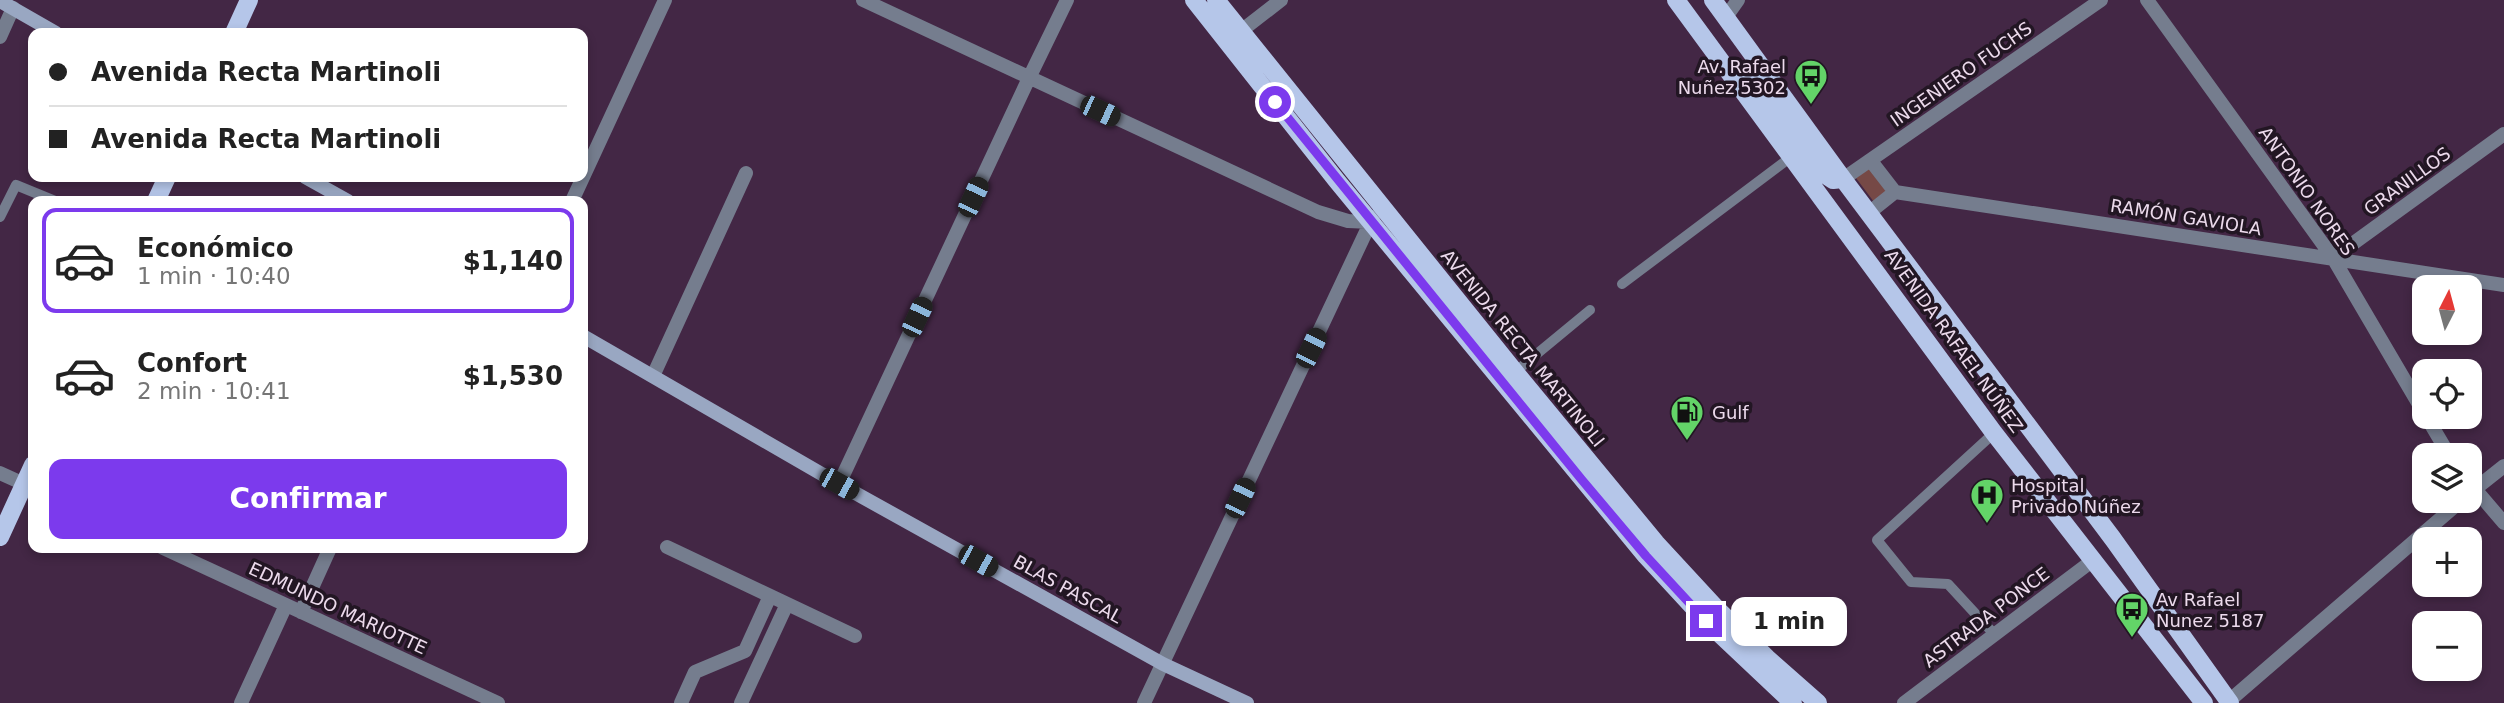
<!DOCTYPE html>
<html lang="es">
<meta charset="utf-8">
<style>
body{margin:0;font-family:"DejaVu Sans",sans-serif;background:#f2f2f2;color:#222;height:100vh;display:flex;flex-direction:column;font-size:26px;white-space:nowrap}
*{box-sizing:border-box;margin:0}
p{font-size:23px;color:#767676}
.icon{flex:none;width:38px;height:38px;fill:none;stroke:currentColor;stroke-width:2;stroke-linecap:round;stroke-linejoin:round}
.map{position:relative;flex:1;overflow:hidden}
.sheet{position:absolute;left:28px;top:196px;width:560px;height:357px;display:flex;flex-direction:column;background:#fff;border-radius:14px;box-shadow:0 4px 10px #0003}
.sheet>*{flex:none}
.banner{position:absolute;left:28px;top:28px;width:560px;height:154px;border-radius:14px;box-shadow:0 4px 10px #0003;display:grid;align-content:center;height:154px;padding:0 21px;background:#fff}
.needle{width:46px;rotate:6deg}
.fabs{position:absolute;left:2412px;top:275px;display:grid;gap:14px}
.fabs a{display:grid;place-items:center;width:70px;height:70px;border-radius:14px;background:#fff;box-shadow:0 4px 10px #0003;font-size:35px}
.end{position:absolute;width:32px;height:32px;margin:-16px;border:9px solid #7c3aed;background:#fff;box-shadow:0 0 0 4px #fff}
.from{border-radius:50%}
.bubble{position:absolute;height:49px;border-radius:14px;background:#fff;box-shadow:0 4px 10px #0003;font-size:23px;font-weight:700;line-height:49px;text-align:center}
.car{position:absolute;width:21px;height:42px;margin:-21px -10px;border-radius:9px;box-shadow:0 0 5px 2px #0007;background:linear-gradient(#222 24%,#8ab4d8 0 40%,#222 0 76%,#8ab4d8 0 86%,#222 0)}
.banner b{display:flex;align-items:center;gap:24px;height:66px;font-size:26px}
.banner b+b{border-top:2px solid #e0e0e0}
.banner i{width:18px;height:18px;background:#222}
ul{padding:12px 0 0;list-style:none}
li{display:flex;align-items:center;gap:21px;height:105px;margin:0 14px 10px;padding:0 7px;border:4px solid transparent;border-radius:14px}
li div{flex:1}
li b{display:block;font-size:26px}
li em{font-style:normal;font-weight:700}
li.active{border-color:#7c3aed}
li>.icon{width:63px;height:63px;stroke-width:1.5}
.action{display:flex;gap:14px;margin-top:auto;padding:14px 21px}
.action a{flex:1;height:80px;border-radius:14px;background:#7c3aed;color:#fff;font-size:28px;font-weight:700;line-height:80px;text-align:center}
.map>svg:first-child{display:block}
.green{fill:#764946}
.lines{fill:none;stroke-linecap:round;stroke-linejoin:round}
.service{stroke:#757d8e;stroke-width:10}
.minor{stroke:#757d8e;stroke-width:14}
.secondary{stroke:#99a7c2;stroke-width:14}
.primary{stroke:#b5c6e9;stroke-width:18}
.route{stroke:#7c3aed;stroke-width:9}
.labels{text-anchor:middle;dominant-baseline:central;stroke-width:7;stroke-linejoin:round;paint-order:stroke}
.poi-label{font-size:18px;fill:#ecdaec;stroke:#221623;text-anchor:start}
.street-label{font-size:18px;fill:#ecdaec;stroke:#221623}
</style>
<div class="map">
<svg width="2504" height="703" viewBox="0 0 2504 703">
<rect width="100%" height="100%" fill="#432745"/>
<path class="green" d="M1872 166 1890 189 1874 202 1856 178Z"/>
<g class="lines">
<path class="service" d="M0 217 16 185 55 201
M1622 284 1791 157
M1515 372 1590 310
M1994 433 1877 540 1911 582 1948 584 1995 635"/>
<path class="minor" d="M863 0 1318 212 1348 221 1371 222
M2147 0 2333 258 2424 413
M1726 17 1738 0
M1241 31 1281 0
M0 37 13 8
M1871 161 1895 192
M1843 179 2101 0
M572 201 665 0
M1870 212 1895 192 2504 285
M2333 258 2504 134
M653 376 746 173
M2426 416 2449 455
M0 473 33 488
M2469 482 2504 523
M839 484 1029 78 1067 0
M2470 493 2504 466
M667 547 855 636
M163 548 498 703
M301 612 330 548
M2229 701 2462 500
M241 703 286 605
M681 703 695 672 745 651 770 596
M741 703 787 604
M1144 703 1373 217
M1904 703 2092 561"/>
<path class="secondary" d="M0 1 56 33
M305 177 348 201
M583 336 839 484 1163 664 1247 703"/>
<path class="primary" d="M1194 0 1337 181 1646 556 1706 621 1793 703
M1216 0 1515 372 1656 543 1717 609 1767 658 1818 703
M1676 0 1994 433 2204 703
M1713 0 1843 179 2113 539 2230 703
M234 33 249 0
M1728 68 1751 80 1818 170 1833 180 1843 179
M156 201 167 177
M0 537 33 465"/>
</g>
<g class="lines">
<path class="route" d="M1275 102 1582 480 1646 556 1706 621"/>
</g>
<defs>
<symbol id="bus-pin" viewBox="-11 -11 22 30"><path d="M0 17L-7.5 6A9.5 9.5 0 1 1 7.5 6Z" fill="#63d468" stroke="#221623"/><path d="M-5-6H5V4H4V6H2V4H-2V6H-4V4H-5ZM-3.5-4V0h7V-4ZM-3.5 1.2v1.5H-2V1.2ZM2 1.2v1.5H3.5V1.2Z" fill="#111"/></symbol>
<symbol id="fuel-pin" viewBox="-11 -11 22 30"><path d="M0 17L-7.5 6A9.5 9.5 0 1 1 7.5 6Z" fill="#63d468" stroke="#221623"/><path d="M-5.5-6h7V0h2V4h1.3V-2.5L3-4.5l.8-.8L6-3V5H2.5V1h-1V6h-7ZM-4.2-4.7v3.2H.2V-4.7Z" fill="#111"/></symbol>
<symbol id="hospital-pin" viewBox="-11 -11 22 30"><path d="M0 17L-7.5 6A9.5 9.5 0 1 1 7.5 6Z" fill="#63d468" stroke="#221623"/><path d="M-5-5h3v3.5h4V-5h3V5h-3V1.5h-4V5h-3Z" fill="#111"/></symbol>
</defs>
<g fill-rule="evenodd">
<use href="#bus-pin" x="1792" y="57" width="38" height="52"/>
<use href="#fuel-pin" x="1668" y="393" width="38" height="52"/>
<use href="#hospital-pin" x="1968" y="476" width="38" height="52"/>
<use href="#bus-pin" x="2113" y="590" width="38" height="52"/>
</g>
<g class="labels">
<g class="poi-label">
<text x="1786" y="66" text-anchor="end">Av. Rafael<tspan x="1786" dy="21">Nuñez 5302</tspan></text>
<text x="1712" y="412">Gulf</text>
<text x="2011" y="485">Hospital<tspan x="2011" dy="21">Privado Núñez</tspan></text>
<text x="2156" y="599">Av Rafael<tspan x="2156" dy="21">Nunez 5187</tspan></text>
</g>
<g class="street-label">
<text transform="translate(1961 74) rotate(-35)">INGENIERO FUCHS</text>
<text transform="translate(2407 181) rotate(-36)">GRANILLOS</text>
<text transform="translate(2307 191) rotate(55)">ANTONIO NORES</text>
<text transform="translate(2186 217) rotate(9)">RAMÓN GAVIOLA</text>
<text transform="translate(1954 341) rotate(54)">AVENIDA RAFAEL NÚÑEZ</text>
<text transform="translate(1523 348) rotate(51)">AVENIDA RECTA MARTINOLI</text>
<text transform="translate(1068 589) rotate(29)">BLAS PASCAL</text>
<text transform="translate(338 608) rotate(25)">EDMUNDO MARIOTTE</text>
<text transform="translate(1986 617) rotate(-37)">ASTRADA PONCE</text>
</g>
</g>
</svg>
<div class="fabs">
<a><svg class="needle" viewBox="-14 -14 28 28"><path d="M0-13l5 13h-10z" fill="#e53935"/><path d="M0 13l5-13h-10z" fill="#767676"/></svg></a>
<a><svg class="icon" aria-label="locate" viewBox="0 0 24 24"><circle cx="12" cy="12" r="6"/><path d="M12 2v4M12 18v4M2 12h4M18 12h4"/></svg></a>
<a><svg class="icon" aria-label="layers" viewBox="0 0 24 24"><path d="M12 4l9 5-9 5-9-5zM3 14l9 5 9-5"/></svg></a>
<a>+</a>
<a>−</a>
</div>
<i class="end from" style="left:1275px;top:102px"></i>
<i class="end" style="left:1706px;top:621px"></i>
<div class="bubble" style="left:1731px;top:597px;width:116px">1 min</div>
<i class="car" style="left:1100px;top:111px;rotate:115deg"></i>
<i class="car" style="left:973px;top:197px;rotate:25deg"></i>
<i class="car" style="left:917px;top:317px;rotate:25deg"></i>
<i class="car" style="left:1311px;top:348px;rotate:26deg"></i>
<i class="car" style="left:839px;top:484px;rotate:119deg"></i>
<i class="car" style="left:1240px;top:498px;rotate:25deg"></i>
<i class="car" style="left:978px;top:561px;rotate:119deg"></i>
<div class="banner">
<b><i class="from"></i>Avenida Recta Martinoli</b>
<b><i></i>Avenida Recta Martinoli</b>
</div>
<section class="sheet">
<ul>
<li class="active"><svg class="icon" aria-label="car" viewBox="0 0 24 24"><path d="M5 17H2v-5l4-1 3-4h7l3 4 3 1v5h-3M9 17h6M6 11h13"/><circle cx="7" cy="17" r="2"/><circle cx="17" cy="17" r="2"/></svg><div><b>Económico</b><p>1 min · 10:40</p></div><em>$1,140</em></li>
<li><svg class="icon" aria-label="car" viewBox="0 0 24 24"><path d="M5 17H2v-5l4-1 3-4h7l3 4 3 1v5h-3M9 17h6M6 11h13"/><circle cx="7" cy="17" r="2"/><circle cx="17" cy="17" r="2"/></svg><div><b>Confort</b><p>2 min · 10:41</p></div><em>$1,530</em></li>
</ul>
<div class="action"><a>Confirmar</a></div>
</section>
</div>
